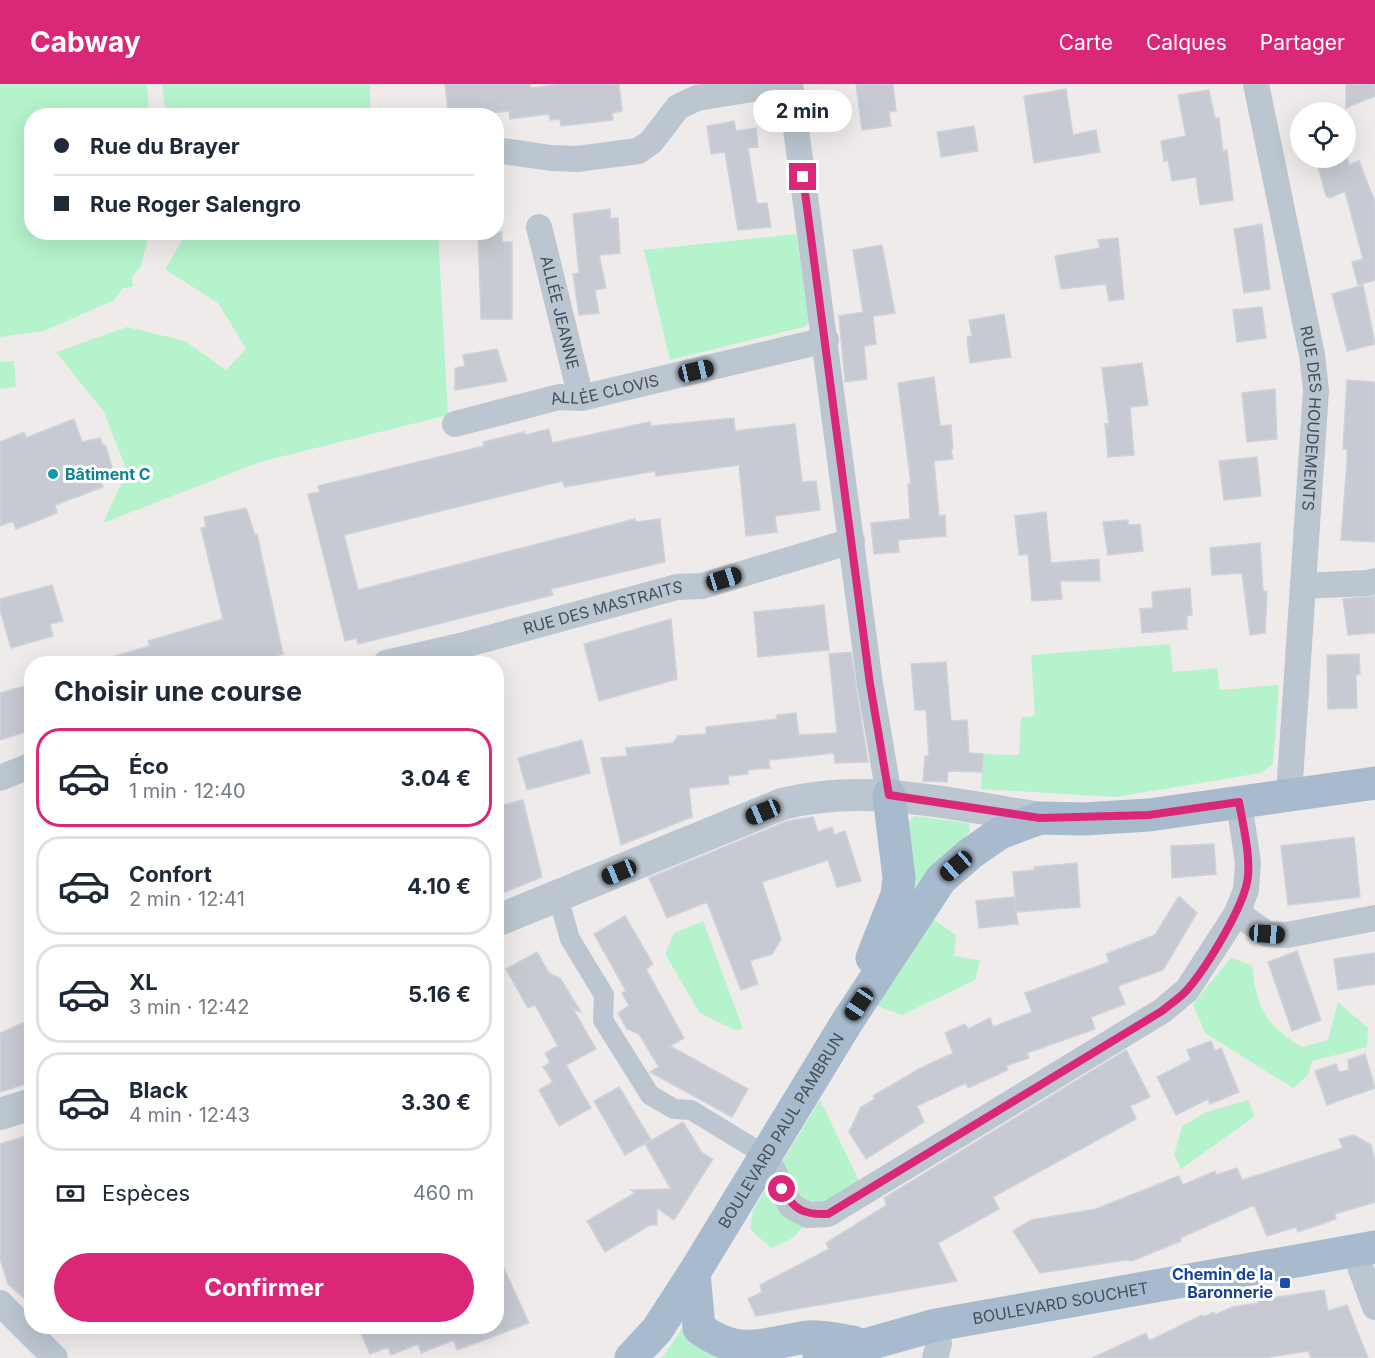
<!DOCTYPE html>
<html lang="fr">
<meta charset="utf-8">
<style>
body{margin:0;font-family:Inter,sans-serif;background:#f6f6f7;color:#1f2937;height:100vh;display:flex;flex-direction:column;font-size:22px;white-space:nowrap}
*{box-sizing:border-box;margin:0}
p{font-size:20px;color:#747a83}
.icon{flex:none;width:33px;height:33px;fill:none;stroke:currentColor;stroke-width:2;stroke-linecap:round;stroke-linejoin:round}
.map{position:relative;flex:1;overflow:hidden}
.drawer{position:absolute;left:24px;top:572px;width:480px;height:678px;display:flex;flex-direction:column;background:#fff;border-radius:24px;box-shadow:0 6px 24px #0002}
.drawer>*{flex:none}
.hud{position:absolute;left:24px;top:24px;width:480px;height:132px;border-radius:24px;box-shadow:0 6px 24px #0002;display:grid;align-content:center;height:132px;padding:0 30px;background:#fff}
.tools{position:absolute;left:1290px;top:18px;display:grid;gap:12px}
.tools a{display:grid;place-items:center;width:66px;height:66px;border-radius:50%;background:#fff;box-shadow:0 6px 24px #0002;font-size:30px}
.end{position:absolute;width:27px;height:27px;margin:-14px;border:8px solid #db2777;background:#fff;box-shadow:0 0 0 3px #fff}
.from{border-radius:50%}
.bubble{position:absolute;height:42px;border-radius:21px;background:#fff;box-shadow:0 6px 24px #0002;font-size:20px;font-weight:700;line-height:42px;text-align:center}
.car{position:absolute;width:18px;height:36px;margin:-18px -9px;border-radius:8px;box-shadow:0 0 4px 2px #0007;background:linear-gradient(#222 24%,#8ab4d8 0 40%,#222 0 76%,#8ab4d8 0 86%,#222 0)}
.hud b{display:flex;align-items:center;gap:21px;height:57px;font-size:22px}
.hud b+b{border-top:2px solid #e0e1e3}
.hud i{width:15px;height:15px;background:#1f2937}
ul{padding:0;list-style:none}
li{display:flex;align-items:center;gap:18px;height:99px;margin:0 12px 9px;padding:0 18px;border:3px solid #e0e1e3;border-radius:24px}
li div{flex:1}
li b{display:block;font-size:22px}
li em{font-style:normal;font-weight:700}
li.current{border-color:#db2777}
li>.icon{width:54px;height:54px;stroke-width:1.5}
h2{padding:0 30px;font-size:27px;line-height:72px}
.pay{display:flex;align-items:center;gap:15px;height:66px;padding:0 30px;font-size:22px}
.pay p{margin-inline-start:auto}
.button{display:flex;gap:12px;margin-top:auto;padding:12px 30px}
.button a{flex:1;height:69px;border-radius:36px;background:#db2777;color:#fff;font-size:24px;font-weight:700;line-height:69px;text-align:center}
header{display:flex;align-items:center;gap:36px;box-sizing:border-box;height:84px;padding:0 30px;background:#db2777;color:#fff}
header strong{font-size:28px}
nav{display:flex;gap:33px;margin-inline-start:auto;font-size:21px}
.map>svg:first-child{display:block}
.green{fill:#b4f3cc}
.building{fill:#c7cad3;stroke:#cfd2d8;stroke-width:1.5}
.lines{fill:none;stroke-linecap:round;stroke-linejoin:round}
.pedestrian{stroke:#bbc6d0;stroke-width:20}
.minor{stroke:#bbc6d0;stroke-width:26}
.tertiary{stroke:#bbc6d0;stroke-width:32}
.primary{stroke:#a8bbce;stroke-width:33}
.route{stroke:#db2777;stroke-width:8}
.culture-dot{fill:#0f9aa8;stroke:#fff;stroke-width:2}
.transit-dot{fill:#1a4fb4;stroke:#fff;stroke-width:2}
.labels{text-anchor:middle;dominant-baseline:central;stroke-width:6;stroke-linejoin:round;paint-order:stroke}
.street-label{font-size:16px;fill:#434f5b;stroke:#fff}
.culture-label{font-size:16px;font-weight:bold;fill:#0d838f;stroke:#fff;text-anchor:start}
.transit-label{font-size:16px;font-weight:bold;fill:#164399;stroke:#fff;text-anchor:end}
</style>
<header>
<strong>Cabway</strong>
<nav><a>Carte</a><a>Calques</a><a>Partager</a></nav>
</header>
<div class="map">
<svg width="1375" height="1274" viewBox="0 0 1375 1274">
<rect width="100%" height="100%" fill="#efebeb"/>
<path class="green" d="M0 0H147L149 31 32 32V148L149 149 141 182 132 193 133 203 123 204 114 216 44 247 0 253Z
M162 0H370V31H166Z
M370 148 438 149 448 331 260 378 103 439 127 387 104 328 56 268 127 243 185 257 226 286 246 265 219 220 165 185 181 158 180 149Z
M796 150 810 236 804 243 670 276 644 166Z
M14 277 16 303 0 305V278Z
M1170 560 1173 588 1217 584 1220 606 1279 601 1273 680 1261 689 1115 713 981 705 983 670 1019 671 1021 633 1035 632 1031 571Z
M914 732 969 739 970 747 916 810C911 785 895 752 914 732Z
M931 834 956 851 954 872 980 876 975 896 902 931 877 922Z
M703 837 743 945 735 946 700 929 665 870 674 849Z
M1231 874 1252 881C1257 923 1263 940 1302 963L1328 956 1338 918 1368 944 1367 963 1312 977 1308 991 1293 1004 1205 949 1193 920Z
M820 1016 859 1097 832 1116 791 1155 771 1164 750 1145 753 1126Z
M1248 1016 1255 1032 1181 1085 1174 1071 1182 1043 1204 1029Z
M686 1239C695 1257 703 1268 723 1274H662Z"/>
<path class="building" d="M445 0H530L531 4 562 0H619L622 27 612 29 613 36 561 42 560 35 550 36 549 30 510 35 509 27 460 32 459 25 448 26Z
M856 0H893L896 27 889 28 891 42 862 46Z
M1346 0H1375V12L1346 24Z
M1066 5 1073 51 1096 46 1100 68 1034 79 1024 12Z
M1209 6 1215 34H1219L1223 67 1227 66 1233 116 1200 121 1196 93 1172 97 1168 76 1164 77 1161 57 1186 52 1178 11Z
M734 37 736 47 756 44 758 63 748 64 757 120 767 119 771 143 738 146 725 68 711 70 707 42Z
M974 42 978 67 941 73 937 48Z
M1346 70 1349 81 1359 77 1375 118V196L1358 201 1352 178 1363 175 1345 107 1330 114 1326 112 1316 75 1346 74Z
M610 125V135L618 134 620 169 599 171 606 204 595 206 599 229 579 231 573 190 579 189 573 130Z
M1262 140 1270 205 1244 209 1234 145Z
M478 148H502V158H512V235H481Z
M1118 154 1124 215 1109 217 1106 200 1061 205 1055 172 1100 164 1098 156Z
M882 161 895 229 873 232 876 260 864 262 867 295 845 298 839 232 863 228 853 166Z
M1363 201 1375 260 1347 267 1332 210Z
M1262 223 1266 254 1237 258 1233 226Z
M1004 230 1011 273 970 279 967 253 972 252 969 236Z
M497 265 507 297 455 306V284L465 282 463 271Z
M1142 279 1148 321 1130 323 1134 371 1108 373 1105 340H1109L1102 284Z
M934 293 940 342 951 341 953 365 951 366 953 375 934 377 939 432 945 431 946 452 898 456 899 468 874 470 871 439 910 435 908 400H911L898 299Z
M1347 296 1375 298V458L1341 456 1347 377V365H1343Z
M1275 305 1277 355 1247 358 1242 309Z
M734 334 735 347 795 340 802 398 816 397 820 426 775 432 777 448 746 452 739 381 656 392 655 387 565 403 562 397 344 451 358 506 635 435 636 438 660 435 665 478 551 505 553 511 358 560 356 554 345 557 308 410 320 408 318 402 484 362 483 358 524 348 525 351 549 345 552 359 650 338 651 342Z
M74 335 82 358 100 354 102 360 106 362 112 384 100 395 103 403 55 421 57 429 16 445 13 437 0 442V358L24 348 26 354Z
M1257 373 1261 412 1224 416 1219 377Z
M246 424 255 451 257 450 283 570 251 579H109L108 574 150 562 148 557 223 535 201 444 206 443 204 433Z
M1046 428 1051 479 1099 475 1100 497H1060L1062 515 1032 517 1028 470 1019 471 1015 432Z
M1128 436V441L1140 440 1143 467 1108 471 1103 438Z
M1260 459 1263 507H1267L1265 549 1250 551 1242 489 1212 491 1210 464Z
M52 501 63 537 50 540 53 552 11 564 0 526V515Z
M1190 504 1192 531 1187 532V545L1142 549 1140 525 1153 524 1152 508Z
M1375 512V549L1348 551 1343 515Z
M824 521 829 566 758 573 754 528Z
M671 535 677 595 599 617 584 560Z
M851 568 868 678 835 679 834 669 769 676 770 684 748 686V690L728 692 729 700 689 704 692 733 621 761 601 674 627 672 626 664 673 659 678 652 706 650V643L777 635V631L796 629 799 651 837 649 829 570Z
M1359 570 1360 590 1356 591 1357 624 1328 625 1327 571Z
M946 578 951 637 967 636 969 669 983 670 982 688 948 687 947 698 923 697 925 672H929L926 626H915L911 580Z
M32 600V646L0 656V609Z
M582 656 590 689 527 706 518 674Z
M523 716 542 793 496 812V723Z
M813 733 818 748 832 743 834 751 845 747 861 797 837 803 828 776 762 798 781 855 772 870 750 877 758 900 741 906 707 818 667 834 649 794 787 737Z
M1354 753 1360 813 1288 821 1281 762Z
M1214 760 1216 790 1172 794 1171 762Z
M1077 779 1080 823 1016 828 1018 840 979 844 976 817 1015 813 1016 826 1013 788 1034 786V783Z
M1179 812 1197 829 1163 886 1118 902 1125 920 1091 933 1095 945 1027 969 1029 974 1006 982 1008 986 968 1004 966 999 917 1022 924 1038 866 1075 849 1048 861 1023 875 1015 873 1012 919 985 953 969 945 949 965 940 968 945 990 934 993 943 1032 928 1025 909 1109 878 1106 870 1155 851Z
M625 832 653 880 646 885 684 954 670 962 748 1005 732 1033 650 988 659 983 639 950 627 945 618 929 629 922 622 909 626 907 594 850Z
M1297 867 1321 936 1292 947 1268 878Z
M537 868 549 889 560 894 581 928 573 925 596 965 566 981 591 1024 559 1042 539 1006 553 998 543 983 550 979 545 969 558 962 535 921 528 924 506 885Z
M1375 869V900L1338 906 1334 875Z
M32 935V998L0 1008V949Z
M1211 957 1215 967 1221 964 1239 1008 1210 1020 1208 1015 1176 1031 1157 993 1191 976 1187 966Z
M1126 966 1150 1013 1130 1022 1136 1035 993 1113 999 1125 938 1159 957 1197 756 1232 748 1215 762 1208 760 1201 829 1165 826 1159 887 1121 884 1114Z
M1365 970 1375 1004 1327 1021 1315 987 1336 980 1339 988 1349 986 1348 976Z
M619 1003 651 1056 625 1071 594 1017Z
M683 1038 702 1069 713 1075 674 1136 657 1124V1141H650L605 1168 587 1137 635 1109 631 1106 671 1105 645 1060Z
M32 1050V1221L8 1200 0 1175V1060Z
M1354 1051 1371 1061 1375 1077V1118L1335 1130 1336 1135 1298 1148 1296 1143 1267 1152 1254 1121 1180 1154 1181 1157 1132 1177 1126 1176 1040 1189 1013 1147 1031 1136 1096 1125 1179 1092 1183 1101 1215 1087 1216 1091 1237 1084 1242 1096 1343 1064 1339 1055Z
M496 1167 529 1239 457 1266 454 1256 421 1269 418 1260 391 1271 388 1263 370 1270 358 1242H496Z
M1324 1206 1328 1227 1347 1221 1368 1274H1311L1308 1267 1264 1274H1092L1146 1249 1149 1257 1202 1231 1203 1233 1214 1228 1215 1231 1232 1223 1258 1219V1216Z"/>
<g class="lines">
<path class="pedestrian" d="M558 813 570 855 604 911 603 936 650 1011 674 1025 691 1026 765 1071"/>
<g class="minor">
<path d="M790 0 870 600 889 711"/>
<path id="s1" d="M1256 0 1312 271 1316 306 1289 711"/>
<path d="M496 66 551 74 577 75 638 67 651 58 678 23 697 14 783 0"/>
<path id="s2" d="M539 143 581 314"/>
<path id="s3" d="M455 340 559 313 581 314 826 256"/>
<path d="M1303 502 1367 499 1375 497"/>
<path id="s4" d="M386 579 460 562 677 503 702 502 852 457"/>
<path d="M0 694 32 681"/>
<path d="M1237 829 1267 850 1287 851 1375 834"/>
<path d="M765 1071 791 1122 808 1131 828 1130 1162 927 1187 906 1237 829 1246 806 1248 779 1239 718"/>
<path d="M1354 1166 1375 1223"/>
<path d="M0 1219 55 1274"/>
<path d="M935 1274 939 1260 936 1241"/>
</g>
<path class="tertiary" d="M496 837 782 720C866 698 956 721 1040 734
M0 1030 32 1020"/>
<g class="primary">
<path d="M872 874 897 811 899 794 889 711"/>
<path d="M694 1189 699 1244C739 1274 761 1260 807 1253 821 1251 839 1256 853 1258"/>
<path id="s5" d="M631 1274 657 1246 694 1189 847 938 941 795 971 769 1000 749 1040 734 1084 735 1149 731 1375 699"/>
<path id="s6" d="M819 1274 936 1241 1375 1163"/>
</g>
</g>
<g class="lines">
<path class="route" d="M782 1105C794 1126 804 1131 828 1130L1162 927C1170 920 1180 914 1187 906 1206 884 1246 820 1248 792 1250 768 1243 742 1239 718L1149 731 1040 734 889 711 870 600 803 93"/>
</g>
<circle class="culture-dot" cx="53" cy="390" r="6"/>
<rect class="transit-dot" x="1279" y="1193" width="12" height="12" rx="3"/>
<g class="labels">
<g class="street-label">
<text stroke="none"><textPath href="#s2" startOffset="88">ALLÉE JEANNE</textPath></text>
<text stroke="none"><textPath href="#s3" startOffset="154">ALLÉE CLOVIS</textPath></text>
<text stroke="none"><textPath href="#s1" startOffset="340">RUE DES HOUDEMENTS</textPath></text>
<text stroke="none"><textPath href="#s4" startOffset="224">RUE DES MASTRAITS</textPath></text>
<text stroke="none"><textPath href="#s5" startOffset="273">BOULEVARD PAUL PAMBRUN</textPath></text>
<text stroke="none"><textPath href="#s6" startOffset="248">BOULEVARD SOUCHET</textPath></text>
</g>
<g class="culture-label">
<text x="65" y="390">Bâtiment C</text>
</g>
<g class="transit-label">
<text x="1273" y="1190">Chemin de la<tspan x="1273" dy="18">Baronnerie</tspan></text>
</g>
</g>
</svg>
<div class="tools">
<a><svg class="icon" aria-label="locate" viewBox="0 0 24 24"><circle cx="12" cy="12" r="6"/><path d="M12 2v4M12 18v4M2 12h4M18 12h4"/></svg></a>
</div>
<i class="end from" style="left:782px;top:1105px"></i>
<i class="end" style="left:803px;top:93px"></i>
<div class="bubble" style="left:753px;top:6px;width:99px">2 min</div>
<i class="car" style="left:696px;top:287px;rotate:77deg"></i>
<i class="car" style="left:724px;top:495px;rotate:73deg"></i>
<i class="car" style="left:763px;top:728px;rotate:247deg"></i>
<i class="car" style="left:956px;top:782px;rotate:229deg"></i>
<i class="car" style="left:619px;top:788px;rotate:248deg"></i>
<i class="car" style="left:1267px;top:850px;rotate:94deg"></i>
<i class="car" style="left:859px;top:920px;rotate:214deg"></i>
<div class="hud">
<b><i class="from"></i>Rue du Brayer</b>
<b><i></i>Rue Roger Salengro</b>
</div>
<section class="drawer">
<h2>Choisir une course</h2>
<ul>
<li class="current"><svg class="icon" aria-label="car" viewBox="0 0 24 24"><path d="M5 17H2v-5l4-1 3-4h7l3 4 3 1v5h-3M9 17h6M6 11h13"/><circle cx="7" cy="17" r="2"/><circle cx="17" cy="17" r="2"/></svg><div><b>Éco</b><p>1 min · 12:40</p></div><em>3.04 €</em></li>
<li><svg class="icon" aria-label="car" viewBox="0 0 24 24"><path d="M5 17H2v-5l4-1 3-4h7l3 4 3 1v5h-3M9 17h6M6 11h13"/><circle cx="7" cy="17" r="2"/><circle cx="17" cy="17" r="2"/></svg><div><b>Confort</b><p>2 min · 12:41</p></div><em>4.10 €</em></li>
<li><svg class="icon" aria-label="car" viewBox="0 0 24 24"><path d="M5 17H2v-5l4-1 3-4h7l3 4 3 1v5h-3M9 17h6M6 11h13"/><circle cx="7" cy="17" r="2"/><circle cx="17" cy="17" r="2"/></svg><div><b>XL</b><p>3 min · 12:42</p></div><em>5.16 €</em></li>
<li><svg class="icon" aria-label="car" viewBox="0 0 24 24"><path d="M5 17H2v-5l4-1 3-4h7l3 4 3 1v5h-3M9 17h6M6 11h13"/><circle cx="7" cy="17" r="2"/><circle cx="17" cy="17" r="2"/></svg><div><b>Black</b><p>4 min · 12:43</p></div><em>3.30 €</em></li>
</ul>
<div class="pay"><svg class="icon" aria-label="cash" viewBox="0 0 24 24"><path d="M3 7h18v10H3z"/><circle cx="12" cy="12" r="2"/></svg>Espèces<p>460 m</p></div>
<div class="button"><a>Confirmer</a></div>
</section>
</div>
